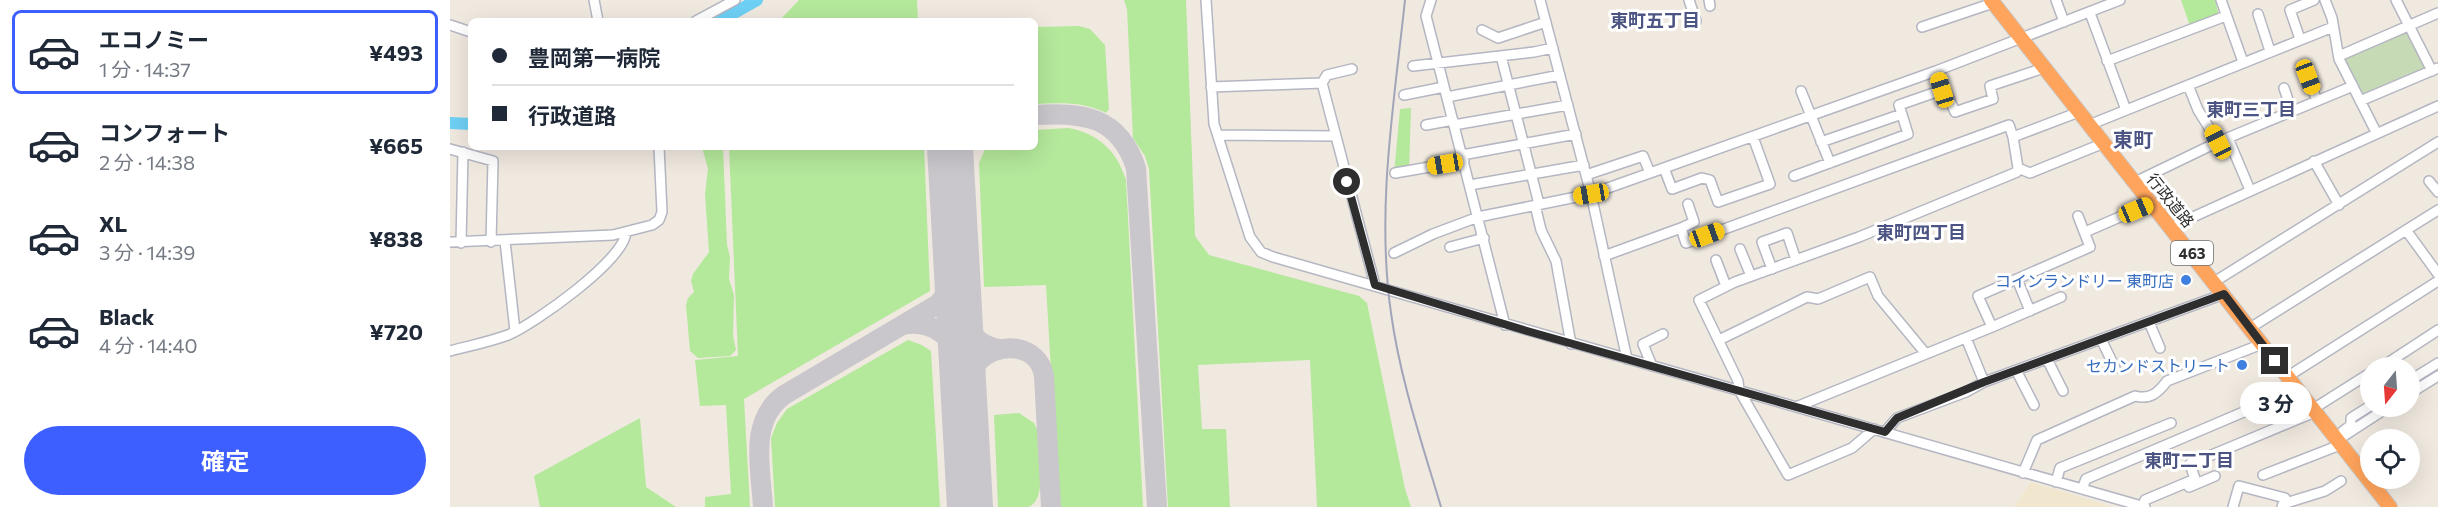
<!DOCTYPE html>
<html lang="ja">
<meta charset="utf-8">
<style>
body{margin:0;font-family:Commissioner,"Noto Sans JP",sans-serif;background:#f6f6f7;color:#1f2937;height:100vh;display:flex;flex-direction:column;font-size:22px;white-space:nowrap}
*{box-sizing:border-box;margin:0}
p{font-size:20px;color:#747a83}
.icon{flex:none;width:33px;height:33px;fill:none;stroke:currentColor;stroke-width:2;stroke-linecap:round;stroke-linejoin:round}
.map{position:relative;flex:1;overflow:hidden}
.sheet{display:flex;flex-direction:column;background:#fff;width:450px}
.sheet>*{flex:none}
.banner{position:absolute;left:18px;top:18px;width:570px;height:132px;border-radius:9px;box-shadow:0 6px 24px #0002;display:grid;align-content:center;height:132px;padding:0 24px;background:#fff}
.needle{width:39px;rotate:197deg}
.buttons{position:absolute;left:1910px;top:357px;display:grid;gap:12px}
.buttons a{display:grid;place-items:center;width:60px;height:60px;border-radius:50%;background:#fff;box-shadow:0 6px 24px #0002;font-size:30px}
.end{position:absolute;width:27px;height:27px;margin:-14px;border:8px solid #2e2e2e;background:#fff;box-shadow:0 0 0 3px #fff}
.from{border-radius:50%}
.bubble{position:absolute;height:42px;border-radius:21px;background:#fff;box-shadow:0 6px 24px #0002;font-size:20px;font-weight:700;line-height:42px;text-align:center}
.car{position:absolute;width:18px;height:36px;margin:-18px -9px;border-radius:8px;box-shadow:0 0 4px 2px #0007;background:linear-gradient(#f5c518 24%,#345 0 40%,#f5c518 0 76%,#345 0 86%,#f5c518 0)}
.banner b{display:flex;align-items:center;gap:21px;height:57px;font-size:22px}
.banner b+b{border-top:2px solid #e0e1e3}
.banner i{width:15px;height:15px;background:#1f2937}
ul{padding:10px 0 0;list-style:none}
li{display:flex;align-items:center;gap:18px;height:84px;margin:0 12px 9px;padding:0 12px;border:3px solid transparent;border-radius:9px}
li div{flex:1}
li b{display:block;font-size:22px}
li em{font-style:normal;font-weight:700}
li.active{border-color:#3e5fff}
li>.icon{width:54px;height:54px;stroke-width:1.5}
.primary-button{display:flex;gap:12px;margin-top:auto;padding:12px 24px}
.primary-button a{flex:1;height:69px;border-radius:36px;background:#3e5fff;color:#fff;font-size:24px;font-weight:700;line-height:69px;text-align:center}
main{display:flex;flex:1;min-height:0}
.map>svg:first-child{display:block}
.education{fill:#f1e7cf}
.green{fill:#b4e89b}
.cemetery{fill:#c7dab6}
.lines{fill:none;stroke-linecap:round;stroke-linejoin:round}
.stream{stroke:#6fd0f5;stroke-width:2}
.river{stroke:#6fd0f5;stroke-width:12}
.taxiway{stroke:#c9c7cc;stroke-width:20}
.runway{stroke:#c9c7cc;stroke-width:46}
.minor-casing{stroke:#b4b6c2;stroke-width:12}
.highway-casing{stroke:#c9c9c9;stroke-width:16}
.minor{stroke:#fff;stroke-width:9}
.highway{stroke:#ffa45c;stroke-width:14}
.rail{stroke:#a2a5b9;stroke-width:2}
.route{stroke:#2e2e2e;stroke-width:8}
.shop-dot{fill:#3f7fe0;stroke:#fff;stroke-width:2}
.labels{text-anchor:middle;dominant-baseline:central;stroke-width:6;stroke-linejoin:round;paint-order:stroke}
.shield{fill:#fff;stroke:#6d6d6d;stroke-width:1.5}
.shield-label{font-size:15px;font-weight:bold;fill:#2e2e2e}
.street-label{font-size:16px;fill:#2e2e2e;stroke:#fff}
.shop-label{font-size:16px;fill:#366cbe;stroke:#fff;text-anchor:end}
.neighbourhood-label{font-size:18px;font-weight:bold;fill:#4b5482;stroke:#fff}
.quarter-label{font-size:20px;font-weight:bold;fill:#4b5482;stroke:#fff}
</style>
<main>
<section class="sheet">
<ul>
<li class="active"><svg class="icon" aria-label="car" viewBox="0 0 24 24"><path d="M5 17H2v-5l4-1 3-4h7l3 4 3 1v5h-3M9 17h6M6 11h13"/><circle cx="7" cy="17" r="2"/><circle cx="17" cy="17" r="2"/></svg><div><b>エコノミー</b><p>1 分 · 14:37</p></div><em>¥493</em></li>
<li><svg class="icon" aria-label="car" viewBox="0 0 24 24"><path d="M5 17H2v-5l4-1 3-4h7l3 4 3 1v5h-3M9 17h6M6 11h13"/><circle cx="7" cy="17" r="2"/><circle cx="17" cy="17" r="2"/></svg><div><b>コンフォート</b><p>2 分 · 14:38</p></div><em>¥665</em></li>
<li><svg class="icon" aria-label="car" viewBox="0 0 24 24"><path d="M5 17H2v-5l4-1 3-4h7l3 4 3 1v5h-3M9 17h6M6 11h13"/><circle cx="7" cy="17" r="2"/><circle cx="17" cy="17" r="2"/></svg><div><b>XL</b><p>3 分 · 14:39</p></div><em>¥838</em></li>
<li><svg class="icon" aria-label="car" viewBox="0 0 24 24"><path d="M5 17H2v-5l4-1 3-4h7l3 4 3 1v5h-3M9 17h6M6 11h13"/><circle cx="7" cy="17" r="2"/><circle cx="17" cy="17" r="2"/></svg><div><b>Black</b><p>4 分 · 14:40</p></div><em>¥720</em></li>
</ul>
<div class="primary-button"><a>確定</a></div>
</section>
<div class="map">
<svg width="1988" height="507" viewBox="0 0 1988 507">
<rect width="100%" height="100%" fill="#f0e9e0"/>
<path class="education" d="M1581 482 1663 507H1564Z"/>
<path class="green" d="M349 0H467L468 21H329Z
M674 0H736L745 236 759 255 909 296 917 303 955 489 961 507H867L860 360 748 365 752 429H776L780 507H718L699 169 695 156 683 138 677 9Z
M1731 0H1765L1769 16 1740 26Z
M629 26 640 29 655 45 659 109 656 113C633 101 610 103 585 104V27Z
M961 108 959 171 944 174 950 109Z
M618 128C648 133 667 151 676 180L693 507H609L596 285 534 287 529 163 536 147H585V130Z
M252 147H273L277 245 280 257 279 279 284 295 283 336 286 350 280 356 248 358 240 351 236 305 238 298 244 292 241 281 243 274 259 252 255 194 258 169Z
M279 147H474L480 291 294 399 300 507H255V497L281 494 276 405 250 406 245 360 288 356Z
M458 340 472 345 481 351 490 507H325L321 438 327 423 337 409Z
M569 413 584 423 587 429C588 446 599 501 578 507 569 507 557 507 548 507L544 415Z
M190 418 196 487 226 507H90L84 476Z"/>
<path class="cemetery" d="M1953 31 1957 32 1975 67 1974 70 1913 95 1910 94 1893 60 1894 56Z"/>
<g class="lines">
<path class="stream" d="M15 125 21 126"/>
<path class="river" d="M270 21 307 0
M0 123 21 124"/>
<path class="taxiway" d="M585 115C633 112 669 116 686 168L707 507
M510 317C519 333 530 346 549 349
M453 325C480 319 499 335 512 357
M514 391C517 380 520 370 528 362 548 340 589 344 594 376L601 507
M313 507C311 469 298 421 334 395L488 304 501 288 507 270"/>
<path class="runway" d="M500 147 520 507"/>
<defs>
<path id="minor" d="M144 0 148 21
M756 0 764 124 800 237 811 252 823 257 1695 507
M981 0 976 16 1055 325
M1090 0 1141 194 1177 359
M1239 0 1246 21
M1259 0 1260 6
M1606 0 1614 22
M1771 0 1793 62
M1875 0 1882 18 1889 59 1926 132
M1946 0 1982 71
M1640 13 1676 110
M1808 14 1820 51
M246 21 285 0
M0 25 21 32
M1472 27 1543 3
M1032 30 1048 38 1096 22
M1850 39 1840 10 1864 0
M1051 56 1089 204
M1889 56 1988 13
M1657 61 1776 16
M963 66 1084 52 1103 48
M902 69 877 75 872 83 925 285
M1858 77 1867 101
M1738 85 1748 110 1768 142
M761 87 872 83
M1834 88 1842 112
M1351 91 1380 163
M954 95 994 87
M997 97 1110 75
M1910 101 1988 68
M976 125 1003 120
M1004 125 1118 105
M1639 125 1883 27
M768 135 885 136
M1778 138 1800 190
M1371 142 1452 114
M0 149 43 161 41 242
M1012 155 1126 134
M1864 161 1889 205
M1214 168 1222 189 1252 178 1260 180 1268 202 1320 184 1303 137
M1568 168 1580 173 1654 143
M945 173 1014 161
M1136 175 1193 156 1200 173
M1344 176 1458 134 1449 105 1495 89 1505 112 1543 99 1540 86 1594 68
M1979 181 1988 192
M1685 182 1768 142 1903 86
M1020 185 1134 165
M1238 204 1244 222 1231 228 1236 243 1559 125 1563 137
M1085 205 1091 230 1106 261 1121 344
M1721 227 1988 106
M1956 230 1988 274
M1635 232 1702 203
M55 241 65 331
M0 242 163 235 202 225 209 220 212 212 209 147
M11 243 13 152
M1000 247 1034 238
M1290 249 1301 276
M944 253 983 234 1028 217 1141 194 1486 71 1670 0
M1154 256 1231 228
M1266 260 1276 286
M1322 269 1312 242 1337 233 1346 260
M1567 279 1580 311
M1764 282 1988 142
M1699 322 1710 348
M1542 327 1611 297
M1800 328 1988 210
M1516 338 1534 382
M1651 339 1665 368
M1269 340 1357 297 1368 299 1420 277 1428 296 1476 354
M0 351C19 346 39 342 58 335 84 324 175 260 176 232
M1597 359 1613 391
M1202 366 1193 344 1213 334
M1930 368 1988 330
M1566 370 1584 405
M1837 377 1988 281
M1959 381 1988 363
M1959 394 1988 376
M1346 407 1542 327 1528 296 1640 247 1628 216
M1863 409 1920 373
M1424 429 1402 448 1338 475 1289 390 1288 381 1249 300 1285 282 1409 237 1567 172 1568 168 1563 137 1629 112
M1893 431 1901 425V418L1920 406
M1435 432 1447 418 1516 392 1534 382 1774 294
M1886 441 1940 406
M1573 473 1587 440 1685 396C1700 400 1708 393 1717 381L1812 344
M1813 475 1890 445
M1606 482 1610 468 1721 423
M1739 487 1765 476
M1632 489 1636 479 1810 405 1831 400 1847 390
M1833 504 1875 491 1891 481
M1693 506 1695 500 1745 479 1740 464 1865 412
M1783 507 1789 486 1835 498 1832 507"/>
<path id="highway" d="M1541 0 1940 507"/>
</defs>
<use href="#minor" class="minor-casing"/>
<use href="#highway" class="highway-casing"/>
<use href="#minor" class="minor"/>
<use href="#highway" class="highway"/>
<path class="rail" d="M955 0C944 104 926 209 941 313 950 379 972 443 991 507"/>
</g>
<g class="lines">
<path class="route" d="M897 182 925 285 1077 331 1435 432 1447 418 1534 382 1774 294 1825 361"/>
</g>
<g class="shop-dot">
<circle cx="1736" cy="280" r="6"/>
<circle cx="1792" cy="365" r="6"/>
</g>
<g class="labels">
<rect class="shield" x="1721" y="241" width="42" height="24" rx="4.5"/>
<g class="shield-label">
<text x="1742" y="253">463</text>
</g>
<g class="street-label">
<text transform="translate(1721 200) rotate(51)">行政道路</text>
</g>
<g class="shop-label">
<text x="1724" y="280">コインランドリー 東町店</text>
<text x="1780" y="365">セカンドストリート</text>
</g>
<g class="neighbourhood-label">
<text x="1205" y="20">東町五丁目</text>
<text x="1801" y="109">東町三丁目</text>
<text x="1471" y="232">東町四丁目</text>
<text x="1739" y="460">東町二丁目</text>
</g>
<g class="quarter-label">
<text x="1683" y="139">東町</text>
</g>
</g>
</svg>
<div class="buttons">
<a><svg class="needle" viewBox="-14 -14 28 28"><path d="M0-13l5 13h-10z" fill="#e53935"/><path d="M0 13l5-13h-10z" fill="#747a83"/></svg></a>
<a><svg class="icon" aria-label="locate" viewBox="0 0 24 24"><circle cx="12" cy="12" r="6"/><path d="M12 2v4M12 18v4M2 12h4M18 12h4"/></svg></a>
</div>
<i class="end from" style="left:897px;top:182px"></i>
<i class="end" style="left:1825px;top:361px"></i>
<div class="bubble" style="left:1790px;top:382px;width:72px">3 分</div>
<i class="car" style="left:1858px;top:77px;rotate:159deg"></i>
<i class="car" style="left:1492px;top:90px;rotate:343deg"></i>
<i class="car" style="left:1768px;top:142px;rotate:333deg"></i>
<i class="car" style="left:995px;top:164px;rotate:260deg"></i>
<i class="car" style="left:1141px;top:194px;rotate:260deg"></i>
<i class="car" style="left:1686px;top:210px;rotate:67deg"></i>
<i class="car" style="left:1257px;top:235px;rotate:70deg"></i>
<div class="banner">
<b><i class="from"></i>豊岡第一病院</b>
<b><i></i>行政道路</b>
</div>
</div>
</main>
